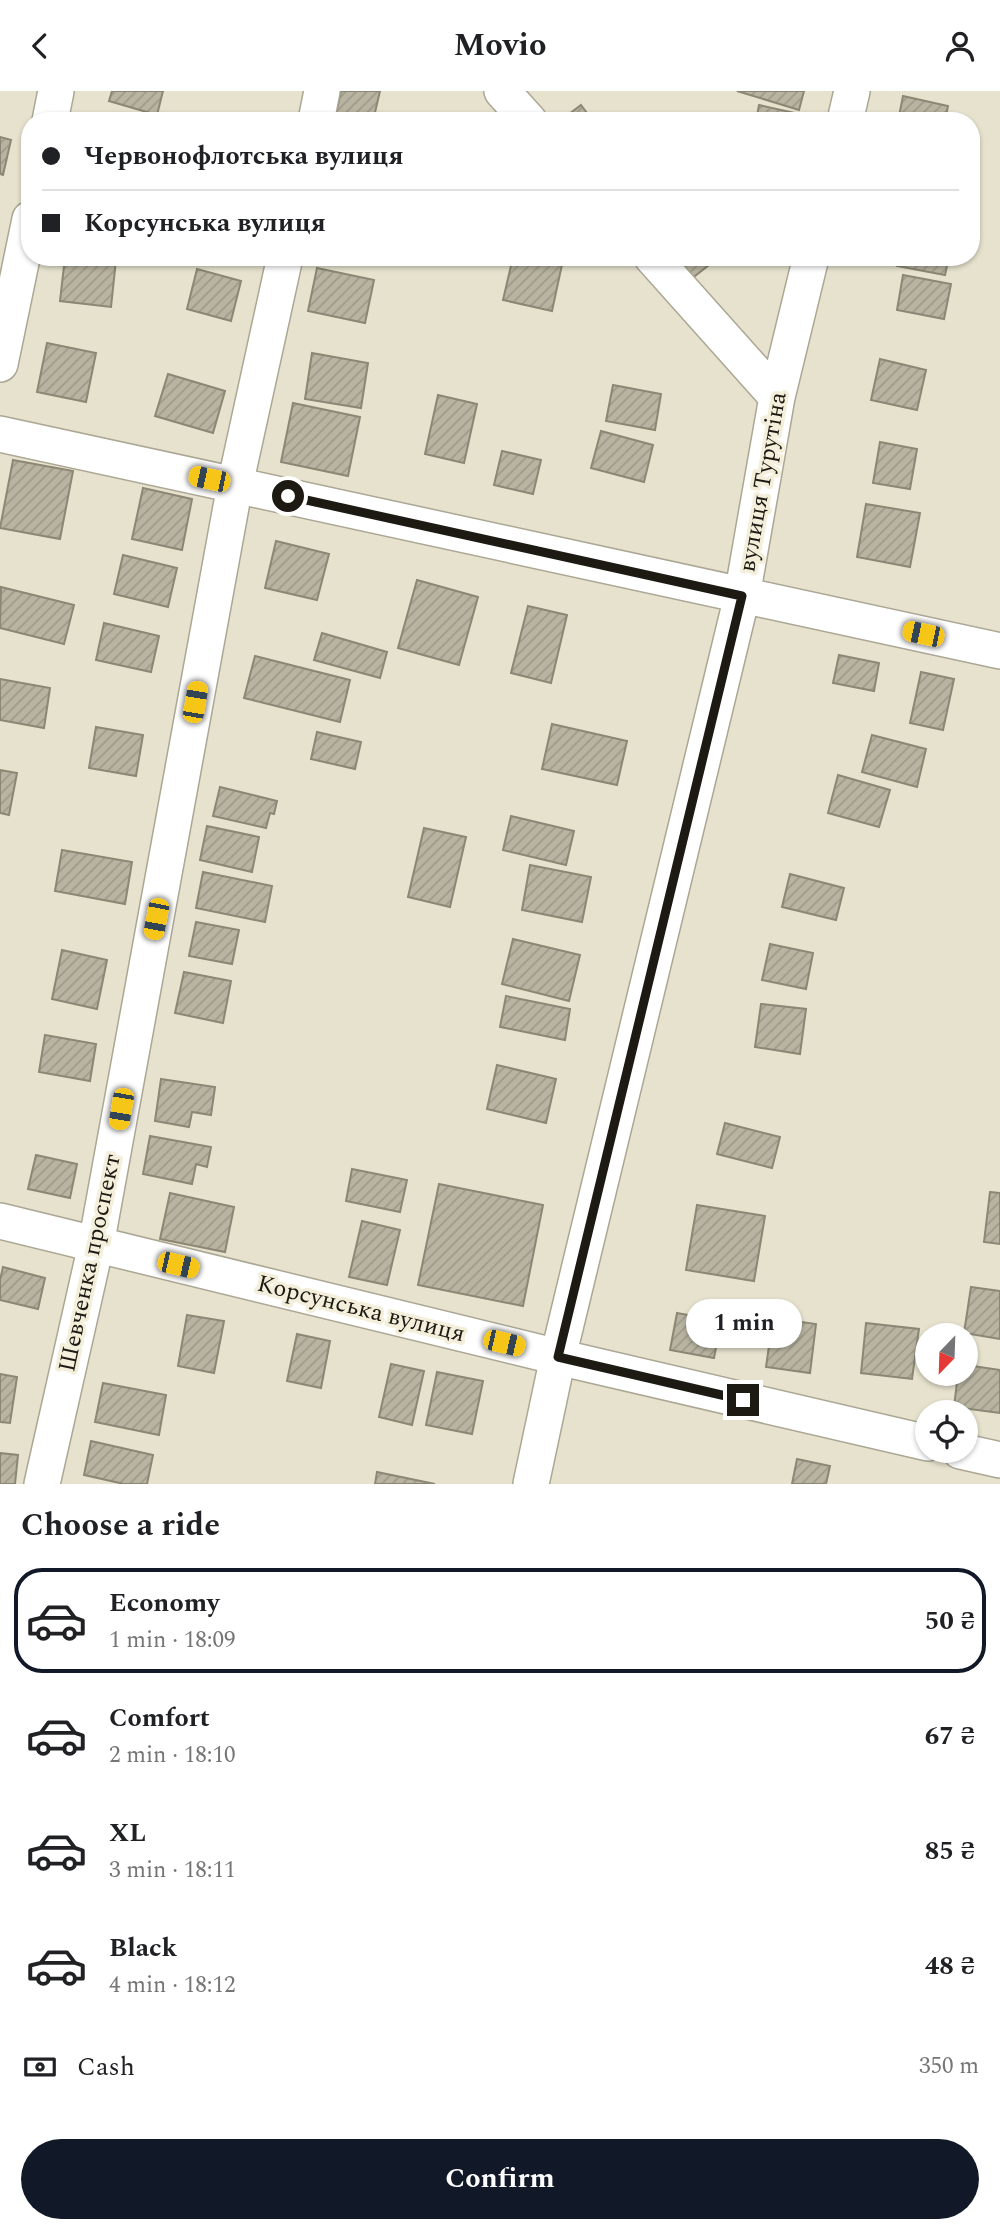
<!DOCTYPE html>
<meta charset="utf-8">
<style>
body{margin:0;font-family:Spectral,serif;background:#f6f6f6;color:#202124;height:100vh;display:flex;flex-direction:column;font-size:26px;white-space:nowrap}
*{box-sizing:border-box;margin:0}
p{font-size:23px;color:#757577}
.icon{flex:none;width:38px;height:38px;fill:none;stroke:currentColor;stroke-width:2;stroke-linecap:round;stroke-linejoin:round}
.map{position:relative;height:1393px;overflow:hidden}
.sheet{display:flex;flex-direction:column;background:#fff;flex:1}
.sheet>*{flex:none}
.top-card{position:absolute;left:21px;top:21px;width:959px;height:154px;border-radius:28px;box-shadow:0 2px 5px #0004;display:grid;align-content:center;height:154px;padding:0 21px;background:#fff}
.needle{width:46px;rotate:203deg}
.tools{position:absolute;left:915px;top:1232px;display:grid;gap:14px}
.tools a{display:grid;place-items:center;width:63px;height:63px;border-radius:50%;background:#fff;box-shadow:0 2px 5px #0004;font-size:35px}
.end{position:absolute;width:32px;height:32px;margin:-16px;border:9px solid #1c1a13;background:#fff;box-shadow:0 0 0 4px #fff}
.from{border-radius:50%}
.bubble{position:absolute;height:49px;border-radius:24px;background:#fff;box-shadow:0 2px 5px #0004;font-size:23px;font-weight:700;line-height:49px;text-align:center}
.car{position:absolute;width:21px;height:42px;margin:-21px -10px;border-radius:9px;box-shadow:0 0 5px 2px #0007;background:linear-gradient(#f5c518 24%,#345 0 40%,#f5c518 0 76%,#345 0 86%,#f5c518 0)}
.top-card b{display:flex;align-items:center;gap:24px;height:66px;font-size:26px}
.top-card b+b{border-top:2px solid #e0e0e0}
.top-card i{width:18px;height:18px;background:#202124}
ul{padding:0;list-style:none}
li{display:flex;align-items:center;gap:21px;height:105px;margin:0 14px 10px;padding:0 7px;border:4px solid transparent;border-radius:28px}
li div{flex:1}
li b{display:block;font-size:26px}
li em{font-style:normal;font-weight:700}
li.on{border-color:#111827}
li>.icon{width:63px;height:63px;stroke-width:1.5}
h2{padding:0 21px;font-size:32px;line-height:84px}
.pay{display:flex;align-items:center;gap:18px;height:77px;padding:0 21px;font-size:26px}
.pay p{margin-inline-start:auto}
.primary-button{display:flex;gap:14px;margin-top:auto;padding:14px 21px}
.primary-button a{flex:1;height:80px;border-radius:42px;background:#111827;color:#fff;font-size:28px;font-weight:700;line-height:80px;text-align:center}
header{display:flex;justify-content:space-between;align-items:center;height:91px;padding:0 21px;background:#fff;font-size:32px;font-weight:700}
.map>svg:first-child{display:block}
.building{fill:url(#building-hatch);stroke:#8b8774;stroke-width:2}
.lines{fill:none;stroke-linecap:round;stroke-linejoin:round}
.minor-casing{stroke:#aba794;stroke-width:38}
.minor{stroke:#fff;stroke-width:35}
.route{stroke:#1c1a13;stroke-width:9}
.labels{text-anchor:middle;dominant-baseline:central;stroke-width:7;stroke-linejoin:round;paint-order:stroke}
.street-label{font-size:24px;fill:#1c1a13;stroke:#f4efdb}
</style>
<header><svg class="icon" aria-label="back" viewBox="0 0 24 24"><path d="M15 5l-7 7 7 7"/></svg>Movio<svg class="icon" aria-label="person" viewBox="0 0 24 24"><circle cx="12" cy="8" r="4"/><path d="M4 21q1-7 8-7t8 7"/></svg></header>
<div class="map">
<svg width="1000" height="1393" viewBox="0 0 1000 1393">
<defs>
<pattern id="building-hatch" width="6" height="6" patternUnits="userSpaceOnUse" patternTransform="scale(1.75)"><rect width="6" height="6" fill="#b9b4a1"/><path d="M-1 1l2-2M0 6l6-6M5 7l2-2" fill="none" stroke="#9e9a8a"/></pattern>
</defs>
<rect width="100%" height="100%" fill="#e6e2ce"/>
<path class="building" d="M112 0H163L157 24 109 10Z
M341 0H380L373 30 336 23Z
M737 0H804L799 19Z
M903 5 948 15 945 30H898Z
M581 14 593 30H560Z
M759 14 813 26 812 30H756Z
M0 46 11 49 3 84 0 83Z
M65 166H91L116 169 111 216 60 210Z
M513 166H552L563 169 552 220 503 209Z
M666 166H711L714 170 686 192Z
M899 166H949L945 184 897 175Z
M317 177 374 189 365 232 308 220Z
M197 178 241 190 231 230 187 218Z
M903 184 951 193 944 228 897 219Z
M47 252 96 262 86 311 37 301Z
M312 262 368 272 361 317 305 308Z
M880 268 926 279 917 319 871 309Z
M168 283 225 300 213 342 155 325Z
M613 294 661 303 655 339 606 330Z
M438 304 477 313 464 372 425 363Z
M293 312 360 326 348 385 281 371Z
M601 340 653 354 644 391 591 377Z
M880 351 917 358 910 398 873 392Z
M502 360 541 369 533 403 494 394Z
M13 369 73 380 60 448 0 437Z
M143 397 192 408 182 459 132 448Z
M866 413 920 422 910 476 857 466Z
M276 450 329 463 317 509 265 497Z
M123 464 177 477 168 516 114 503Z
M417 489 478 506 459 574 398 557Z
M1 496 74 514 64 553 0 537Z
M528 515 567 524 551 592 511 582Z
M104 532 159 545 151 581 96 569Z
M322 542 387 561 380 587 314 569Z
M839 564 879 572 874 600 833 592Z
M255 565 350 589 340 631 244 607Z
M921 581 954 588 943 639 910 632Z
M0 588 50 597 44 637 0 629Z
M552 633 627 650 617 694 542 678Z
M96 636 143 644 136 685 89 677Z
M317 641 361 651 355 678 311 668Z
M872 644 926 658 917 696 862 681Z
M0 679 17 682 9 724 0 722Z
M838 684 890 699 879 736 828 722Z
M220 696 277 710 274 723 270 722 266 737 213 725Z
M511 725 574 740 566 774 503 759Z
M207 735 259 746 252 781 200 769Z
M424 737 466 746 450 816 408 806Z
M62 759 132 771 125 813 55 800Z
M530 774 591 786 582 831 522 819Z
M203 781 272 795 265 831 196 817Z
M790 783 844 797 836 829 782 816Z
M196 831 239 839 232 873 189 865Z
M513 848 580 864 569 910 502 893Z
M770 853 813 862 806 898 762 889Z
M62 859 107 869 97 918 52 908Z
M184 881 231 890 223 932 175 922Z
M506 905 570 918 565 949 500 936Z
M761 913 806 918 800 963 755 956Z
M45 944 96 953 90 990 39 981Z
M497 974 556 988 546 1032 487 1018Z
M161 988 215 996 211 1024 192 1021 189 1036 155 1030Z
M725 1032 780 1046 772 1077 717 1063Z
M150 1045 211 1056 207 1076 196 1073 192 1093 143 1083Z
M36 1064 77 1073 70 1107 28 1098Z
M352 1078 407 1089 400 1121 346 1110Z
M439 1093 543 1114 523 1215 418 1194Z
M990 1101 1000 1102V1153L984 1151Z
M170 1102 234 1116 225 1161 160 1148Z
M697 1114 765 1125 754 1190 686 1179Z
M362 1130 400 1139 387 1194 349 1186Z
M3 1176 45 1187 38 1218 0 1209V1189Z
M971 1196 1000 1200V1248L964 1242Z
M677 1222 721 1230 714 1267 670 1259Z
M187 1224 224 1230 214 1282 178 1275Z
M773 1227 816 1233 810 1282 766 1276Z
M866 1232 919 1238 912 1288 861 1282Z
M297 1243 330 1250 321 1297 287 1290Z
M391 1273 424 1280 412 1334 379 1326Z
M966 1274 1000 1279V1322L954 1316 958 1283H966Z
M437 1281 483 1290 472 1343 426 1334Z
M0 1283 17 1286 10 1332 0 1331Z
M103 1292 166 1304 159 1344 95 1331Z
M91 1350 153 1364 147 1393H124L84 1384Z
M0 1362 18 1364 15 1393H0Z
M797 1368 830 1375 826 1393H792Z
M377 1381 435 1393H375Z"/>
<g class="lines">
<defs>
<path id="minor" d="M502 0 529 30
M50 30 56 0
M316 30 322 0
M845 30 852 0
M652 166 777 306
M0 273 30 128
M0 343 1000 560
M0 1130 558 1266 928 1352
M960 1360 1000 1369
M42 1393 96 1154 235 394 285 166
M531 1393 558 1266 742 505 777 306 811 166"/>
</defs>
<use href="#minor" class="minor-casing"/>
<use href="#minor" class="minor"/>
</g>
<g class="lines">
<path class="route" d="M288 405 742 505 558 1266 743 1309"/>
</g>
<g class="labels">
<g class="street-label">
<text transform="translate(763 391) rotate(-80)">вулиця Турутіна</text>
<text transform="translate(90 1172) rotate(-78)">Шевченка проспект</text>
<text transform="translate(361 1218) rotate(14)">Корсунська вулиця</text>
</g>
</g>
</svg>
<div class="tools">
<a><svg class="needle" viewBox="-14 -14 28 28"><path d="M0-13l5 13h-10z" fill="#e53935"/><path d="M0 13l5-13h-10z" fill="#757577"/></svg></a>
<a><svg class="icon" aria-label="locate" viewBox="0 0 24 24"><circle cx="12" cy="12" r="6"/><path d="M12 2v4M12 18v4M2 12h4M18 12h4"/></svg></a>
</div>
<i class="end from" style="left:288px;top:405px"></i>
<i class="end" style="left:743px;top:1309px"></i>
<div class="bubble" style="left:686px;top:1208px;width:116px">1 min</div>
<i class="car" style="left:209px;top:388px;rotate:282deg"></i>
<i class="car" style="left:923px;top:543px;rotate:282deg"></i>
<i class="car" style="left:195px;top:611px;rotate:10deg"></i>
<i class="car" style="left:156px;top:828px;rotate:191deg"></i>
<i class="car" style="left:121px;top:1018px;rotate:190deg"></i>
<i class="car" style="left:178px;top:1174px;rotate:103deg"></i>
<i class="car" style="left:504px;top:1252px;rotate:103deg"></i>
<div class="top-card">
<b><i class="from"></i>Червонофлотська вулиця</b>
<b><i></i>Корсунська вулиця</b>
</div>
</div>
<section class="sheet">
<h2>Choose a ride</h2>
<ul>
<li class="on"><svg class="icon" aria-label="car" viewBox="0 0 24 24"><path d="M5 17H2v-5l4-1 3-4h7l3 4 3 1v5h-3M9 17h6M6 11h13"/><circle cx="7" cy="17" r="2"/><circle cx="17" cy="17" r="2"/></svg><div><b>Economy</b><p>1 min · 18:09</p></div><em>50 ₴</em></li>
<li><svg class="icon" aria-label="car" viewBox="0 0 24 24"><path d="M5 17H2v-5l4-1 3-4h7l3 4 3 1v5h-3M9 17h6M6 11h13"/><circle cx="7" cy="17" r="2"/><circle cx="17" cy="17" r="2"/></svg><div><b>Comfort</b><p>2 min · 18:10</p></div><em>67 ₴</em></li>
<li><svg class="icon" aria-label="car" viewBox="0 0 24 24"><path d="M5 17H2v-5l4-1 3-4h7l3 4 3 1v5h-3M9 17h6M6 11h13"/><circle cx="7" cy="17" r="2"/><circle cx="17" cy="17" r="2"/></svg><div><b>XL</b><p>3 min · 18:11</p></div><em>85 ₴</em></li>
<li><svg class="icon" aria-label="car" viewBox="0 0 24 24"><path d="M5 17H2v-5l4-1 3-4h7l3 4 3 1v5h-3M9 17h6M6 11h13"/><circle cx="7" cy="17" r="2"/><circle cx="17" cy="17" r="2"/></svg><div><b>Black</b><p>4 min · 18:12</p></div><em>48 ₴</em></li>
</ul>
<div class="pay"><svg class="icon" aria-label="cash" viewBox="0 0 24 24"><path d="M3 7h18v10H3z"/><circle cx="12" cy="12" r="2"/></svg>Cash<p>350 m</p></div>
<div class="primary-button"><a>Confirm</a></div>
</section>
